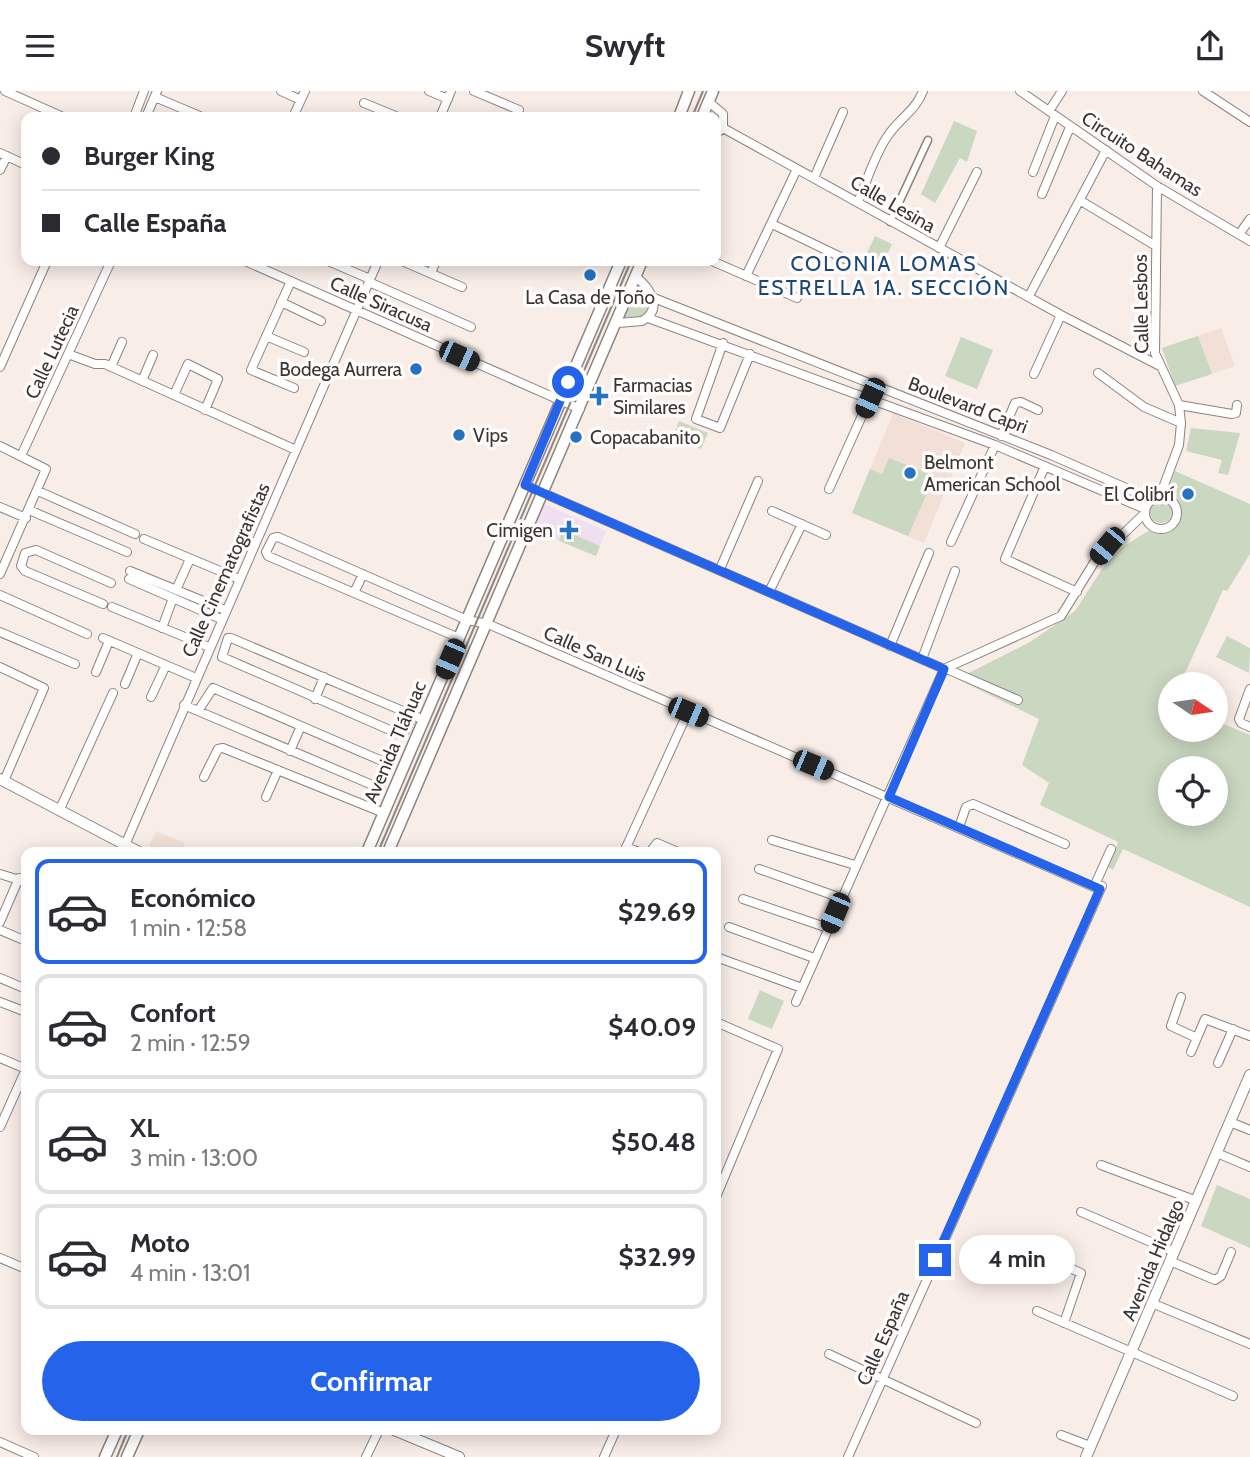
<!DOCTYPE html>
<html lang="es">
<meta charset="utf-8">
<style>
body{margin:0;font-family:Cabin,sans-serif;background:#f7f7f7;color:#2b2b33;height:100vh;display:flex;flex-direction:column;font-size:26px;white-space:nowrap}
*{box-sizing:border-box;margin:0}
p{font-size:23px;color:#7c7c81}
.icon{flex:none;width:38px;height:38px;fill:none;stroke:currentColor;stroke-width:2;stroke-linecap:round;stroke-linejoin:round}
.map{position:relative;flex:1;overflow:hidden}
.sheet{position:absolute;left:21px;top:756px;width:700px;height:588px;display:flex;flex-direction:column;background:#fff;border-radius:14px;box-shadow:0 4px 18px #0003}
.sheet>*{flex:none}
.hud{position:absolute;left:21px;top:21px;width:700px;height:154px;border-radius:14px;box-shadow:0 4px 18px #0003;display:grid;align-content:center;height:154px;padding:0 21px;background:#fff}
.needle{width:46px;rotate:103deg}
.tools{position:absolute;left:1158px;top:581px;display:grid;gap:14px}
.tools a{display:grid;place-items:center;width:70px;height:70px;border-radius:50%;background:#fff;box-shadow:0 4px 18px #0003;font-size:35px}
.end{position:absolute;width:32px;height:32px;margin:-16px;border:9px solid #2563eb;background:#fff;box-shadow:0 0 0 4px #fff}
.from{border-radius:50%}
.bubble{position:absolute;height:49px;border-radius:24px;background:#fff;box-shadow:0 4px 18px #0003;font-size:23px;font-weight:700;line-height:49px;text-align:center}
.car{position:absolute;width:21px;height:42px;margin:-21px -10px;border-radius:9px;box-shadow:0 0 5px 2px #0007;background:linear-gradient(#222 24%,#8ab4d8 0 40%,#222 0 76%,#8ab4d8 0 86%,#222 0)}
.hud b{display:flex;align-items:center;gap:24px;height:66px;font-size:26px}
.hud b+b{border-top:2px solid #e1e1e2}
.hud i{width:18px;height:18px;background:#2b2b33}
ul{padding:12px 0 0;list-style:none}
li{display:flex;align-items:center;gap:21px;height:105px;margin:0 14px 10px;padding:0 7px;border:4px solid #e1e1e2;border-radius:14px}
li div{flex:1}
li b{display:block;font-size:26px}
li em{font-style:normal;font-weight:700}
li.selected{border-color:#2563eb}
li>.icon{width:63px;height:63px;stroke-width:1.5}
.cta{display:flex;gap:14px;margin-top:auto;padding:14px 21px}
.cta a{flex:1;height:80px;border-radius:42px;background:#2563eb;color:#fff;font-size:28px;font-weight:700;line-height:80px;text-align:center}
header{display:flex;justify-content:space-between;align-items:center;height:91px;padding:0 21px;background:#fff;font-size:32px;font-weight:700}
.map>svg:first-child{display:block}
.built{fill:#f2e0d7}
.medical{fill:#f0dff1}
.green{fill:#cbd8c1;fill-rule:evenodd}
.lines{fill:none;stroke-linecap:round;stroke-linejoin:round}
.pedestrian-casing{stroke:#8d837e;stroke-width:9}
.minor-casing{stroke:#8d837e;stroke-width:10}
.tertiary-casing{stroke:#8d837e;stroke-width:12}
.secondary-casing{stroke:#8d837e;stroke-width:13}
.pedestrian{stroke:#fff;stroke-width:6}
.minor{stroke:#fff;stroke-width:8}
.tertiary{stroke:#fff;stroke-width:10}
.secondary{stroke:#fff;stroke-width:10}
.rail{stroke:#8e8783;stroke-width:2}
.route{stroke:#2563eb;stroke-width:9}
.poi-dot{fill:#2472c1;stroke:#fffcfb;stroke-width:2.5}
.labels{text-anchor:middle;dominant-baseline:central;stroke-width:7;stroke-linejoin:round;paint-order:stroke}
.street-label{font-size:19px;fill:#393533;stroke:#fffcfb}
.poi-label{font-size:19px;fill:#393533;stroke:#fffcfb;text-anchor:start}
.neighbourhood-label{font-size:21px;letter-spacing:2px;fill:#17487a;stroke:#fffcfb}
</style>
<header><svg class="icon" aria-label="menu" viewBox="0 0 24 24"><path d="M4 6h16M4 12h16M4 18h16"/></svg>Swyft<svg class="icon" aria-label="share" viewBox="0 0 24 24"><path d="M12 15V3M7 8l5-5 5 5M5 13v7h14v-7"/></svg></header>
<div class="map">
<svg width="1250" height="1366" viewBox="0 0 1250 1366">
<rect width="100%" height="100%" fill="#f9ede7"/>
<path class="built" d="M1221 237 1235 275 1175 295 1162 257Z
M893 322 965 352 924 452 852 422Z
M156 740 185 752 181 761H158L149 755Z"/>
<path class="medical" d="M542 412 606 440 596 465 531 438Z"/>
<path class="green" d="M954 30 977 40 967 71 960 67 935 112 921 103Z
M875 145 892 153 884 171 867 162Z
M638 191 647 197 651 217 640 226 621 229Z
M1198 245 1212 283 1175 295 1162 257Z
M961 246 993 259 977 298 945 285Z
M679 330 708 342 701 358 673 346Z
M1191 337 1240 342 1228 384 1218 382 1222 369 1186 360Z
M889 367 935 385 908 445 852 422 870 378 882 383Z
M1175 380 1250 413V463L1227 500 1223 499 1180 593H1171V639H1216V630L1250 644V816L1123 758 1113 779 1108 776 1118 751 1040 714 1049 692 1022 674 1039 628 957 588 1030 551 1075 520 1102 478 1121 457 1153 437 1164 438 1173 433 1177 417 1166 405ZM1171 677H1216V723H1171Z
M1150 421a11 11 0 1 1 22 0a11 11 0 1 1-22 0Z
M563 439 600 455 596 465 559 450Z
M1227 545 1250 557 1249 582 1216 566Z
M760 899 784 910 772 938 748 928Z
M1217 1094 1250 1108V1157L1201 1135Z"/>
<g class="lines">
<defs>
<path id="pedestrian" d="M890 131 928 49"/>
<path id="minor" d="M5 0 63 26
M281 0 301 9
M429 0 448 8
M474 0 519 19
M1020 0 1157 95 1250 150
M1203 0 1250 31
M155 6 202 26
M709 11 723 23V37L716 43
M364 12 398 26
M1049 20 1062 0
M134 26 144 0
M146 26 157 0
M293 26 305 0
M440 26 451 0
M723 37 1061 224 1158 274
M0 62 26 74
M0 79 7 65
M1033 81 1055 25
M814 87 843 21
M1157 95 1155 262 1179 314 1181 332 1179 354 1160 405
M1042 103 1070 36
M1081 110 1156 155
M858 111C867 90 874 65 887 46 898 28 915 21 923 0
M772 133 845 168
M1240 142 1250 128
M939 157 977 81
M245 170 580 318
M328 170 370 188
M402 170 462 196
M712 170 797 207
M431 182 436 170
M746 185 797 78
M291 190 251 279 294 297
M369 191 471 236
M1029 205 1106 59
M654 207 1051 364 1151 408
M281 211 321 230
M648 227 995 354 1145 418
M618 232 642 230C664 218 650 197 636 186
M266 245 304 261
M723 252 696 328 720 337 750 263
M68 263 95 273H105L296 359
M0 276 47 170
M111 276 122 251
M1098 282 1144 316 1181 332
M1034 283 1061 224
M142 290 153 264
M174 304 188 273 218 288 205 319
M1179 314 1232 323 1236 322 1237 314
M1001 345 1015 312 1021 311 1038 319
M0 355 46 378 0 483
M21 365 111 170
M1045 375 1005 468 1077 501
M525 394 944 578
M829 398 870 307
M38 400 135 443
M1145 422a16 16 0 1 1 32 0a16 16 0 1 1-32 0Z
M0 416 26 427
M29 419 127 461
M772 420 826 444
M144 448 239 488
M951 451 995 354
M720 478 758 390
M130 480 225 519
M129 488 221 528
M176 499 190 468
M769 501 802 433
M354 502 363 483
M0 504 87 543
M103 513 25 480 21 475 25 462 36 459 111 492
M112 516 209 556
M162 537 173 507
M0 541 75 573
M103 547 196 587
M459 547 268 465 266 461 273 447 278 446 467 529 488 533 1094 796 1111 758
M890 555 929 462
M922 568 955 480
M0 576 44 597 4 690
M944 578 1061 525 1095 470 1144 423
M947 578 1018 609
M96 581 109 550
M125 593 138 562
M1250 598 1239 628 1241 632 1250 636
M151 606 166 574
M315 608 324 586
M184 614 377 696 380 695 389 673 213 597 198 620
M412 624 406 639 399 643 222 566 228 547H231L417 626 424 629
M290 660 301 635
M204 686 218 658 223 657 384 722
M266 706 278 679
M60 718 113 602
M959 736 966 716 973 713 1065 753
M772 749 855 774
M626 756 639 761
M122 761 378 170
M624 761 688 621
M650 761 657 752 678 761
M759 778 841 807
M0 783 26 791
M743 808 828 837
M0 831 19 787
M729 836 814 867
M0 839 26 850
M716 866 802 897
M0 887 26 898
M1181 906 1171 935 1197 947
M0 911 26 921
M796 911 944 578
M716 931 778 958 716 1106
M1191 961 1205 928 1250 945
M0 967 26 978 0 1036
M1218 972 1233 938
M1230 1031 1250 1039
M1217 1062 1250 1076
M1101 1074 1197 1110
M1081 1121 1174 1161
M0 1167 26 1178
M1170 1170 1215 1189 1221 1185 1231 1161
M1056 1171 1081 1182 1064 1232
M1154 1213 1250 1253
M1037 1220 1233 1305
M829 1263 976 1332
M1061 1344 1090 1355
M0 1351 34 1366
M366 1366 379 1339
M604 1366 616 1339
M848 1366 1102 795"/>
<path id="tertiary" d="M0 688 139 761
M394 1339 459 1366
M1086 1366 1250 984"/>
<path id="secondary" d="M679 26 689 0
M702 26 713 0
M367 761 621 170
M388 761 642 170
M105 1366 117 1339
M127 1366 139 1339"/>
</defs>
<use href="#pedestrian" class="pedestrian-casing"/>
<use href="#minor" class="minor-casing"/>
<use href="#tertiary" class="tertiary-casing"/>
<use href="#secondary" class="secondary-casing"/>
<use href="#pedestrian" class="pedestrian"/>
<use href="#minor" class="minor"/>
<use href="#tertiary" class="tertiary"/>
<use href="#secondary" class="secondary"/>
<path class="rail" d="M692 26 703 0
M378 761 631 170
M117 1366 128 1339"/>
</g>
<g class="lines">
<path class="route" d="M568 291 525 394 944 578 889 706 1100 798 935 1169"/>
</g>
<g class="poi-dot">
<circle cx="590" cy="184" r="7"/>
<circle cx="416" cy="278" r="7"/>
<path d="M595.5 294.5h7v7h7v7h-7v7h-7v-7h-7v-7h7z"/>
<circle cx="459" cy="344" r="7"/>
<circle cx="576" cy="346" r="7"/>
<circle cx="910" cy="382" r="7"/>
<circle cx="1188" cy="403" r="7"/>
<path d="M565.5 428.5h7v7h7v7h-7v7h-7v-7h-7v-7h7z"/>
</g>
<g class="labels">
<g class="street-label">
<text transform="translate(1142 63) rotate(33)">Circuito Bahamas</text>
<text transform="translate(893 113) rotate(30)">Calle Lesina</text>
<text transform="translate(381 213) rotate(24)">Calle Siracusa</text>
<text transform="translate(1141 213) rotate(-91)">Calle Lesbos</text>
<text transform="translate(52 261) rotate(-65)">Calle Lutecia</text>
<text transform="translate(968 314) rotate(21)">Boulevard Capri</text>
<text transform="translate(226 479) rotate(-66)">Calle Cinematografistas</text>
<text transform="translate(595 563) rotate(24)">Calle San Luis</text>
<text transform="translate(395 651) rotate(-67)">Avenida Tláhuac</text>
<text transform="translate(1153 1169) rotate(-67)">Avenida Hidalgo</text>
<text transform="translate(883 1247) rotate(-66)">Calle España</text>
</g>
<g class="poi-label">
<text x="590" y="206" text-anchor="middle">La Casa de Toño</text>
<text x="402" y="278" text-anchor="end">Bodega Aurrera</text>
<text x="613" y="294">Farmacias<tspan x="613" dy="22">Similares</tspan></text>
<text x="473" y="344">Vips</text>
<text x="590" y="346">Copacabanito</text>
<text x="924" y="371">Belmont<tspan x="924" dy="22">American School</tspan></text>
<text x="1174" y="403" text-anchor="end">El Colibrí</text>
<text x="553" y="439" text-anchor="end">Cimigen</text>
</g>
<g class="neighbourhood-label">
<text x="884" y="172">COLONIA LOMAS<tspan x="884" dy="24">ESTRELLA 1A. SECCIÓN</tspan></text>
</g>
</g>
</svg>
<div class="tools">
<a><svg class="needle" viewBox="-14 -14 28 28"><path d="M0-13l5 13h-10z" fill="#e53935"/><path d="M0 13l5-13h-10z" fill="#7c7c81"/></svg></a>
<a><svg class="icon" aria-label="locate" viewBox="0 0 24 24"><circle cx="12" cy="12" r="6"/><path d="M12 2v4M12 18v4M2 12h4M18 12h4"/></svg></a>
</div>
<i class="end from" style="left:568px;top:291px"></i>
<i class="end" style="left:935px;top:1169px"></i>
<div class="bubble" style="left:959px;top:1144px;width:116px">4 min</div>
<i class="car" style="left:459px;top:265px;rotate:114deg"></i>
<i class="car" style="left:870px;top:307px;rotate:204deg"></i>
<i class="car" style="left:1107px;top:455px;rotate:220deg"></i>
<i class="car" style="left:450px;top:568px;rotate:203deg"></i>
<i class="car" style="left:688px;top:621px;rotate:113deg"></i>
<i class="car" style="left:813px;top:674px;rotate:113deg"></i>
<i class="car" style="left:835px;top:822px;rotate:203deg"></i>
<div class="hud">
<b><i class="from"></i>Burger King</b>
<b><i></i>Calle España</b>
</div>
<section class="sheet">
<ul>
<li class="selected"><svg class="icon" aria-label="car" viewBox="0 0 24 24"><path d="M5 17H2v-5l4-1 3-4h7l3 4 3 1v5h-3M9 17h6M6 11h13"/><circle cx="7" cy="17" r="2"/><circle cx="17" cy="17" r="2"/></svg><div><b>Económico</b><p>1 min · 12:58</p></div><em>$29.69</em></li>
<li><svg class="icon" aria-label="car" viewBox="0 0 24 24"><path d="M5 17H2v-5l4-1 3-4h7l3 4 3 1v5h-3M9 17h6M6 11h13"/><circle cx="7" cy="17" r="2"/><circle cx="17" cy="17" r="2"/></svg><div><b>Confort</b><p>2 min · 12:59</p></div><em>$40.09</em></li>
<li><svg class="icon" aria-label="car" viewBox="0 0 24 24"><path d="M5 17H2v-5l4-1 3-4h7l3 4 3 1v5h-3M9 17h6M6 11h13"/><circle cx="7" cy="17" r="2"/><circle cx="17" cy="17" r="2"/></svg><div><b>XL</b><p>3 min · 13:00</p></div><em>$50.48</em></li>
<li><svg class="icon" aria-label="car" viewBox="0 0 24 24"><path d="M5 17H2v-5l4-1 3-4h7l3 4 3 1v5h-3M9 17h6M6 11h13"/><circle cx="7" cy="17" r="2"/><circle cx="17" cy="17" r="2"/></svg><div><b>Moto</b><p>4 min · 13:01</p></div><em>$32.99</em></li>
</ul>
<div class="cta"><a>Confirmar</a></div>
</section>
</div>
